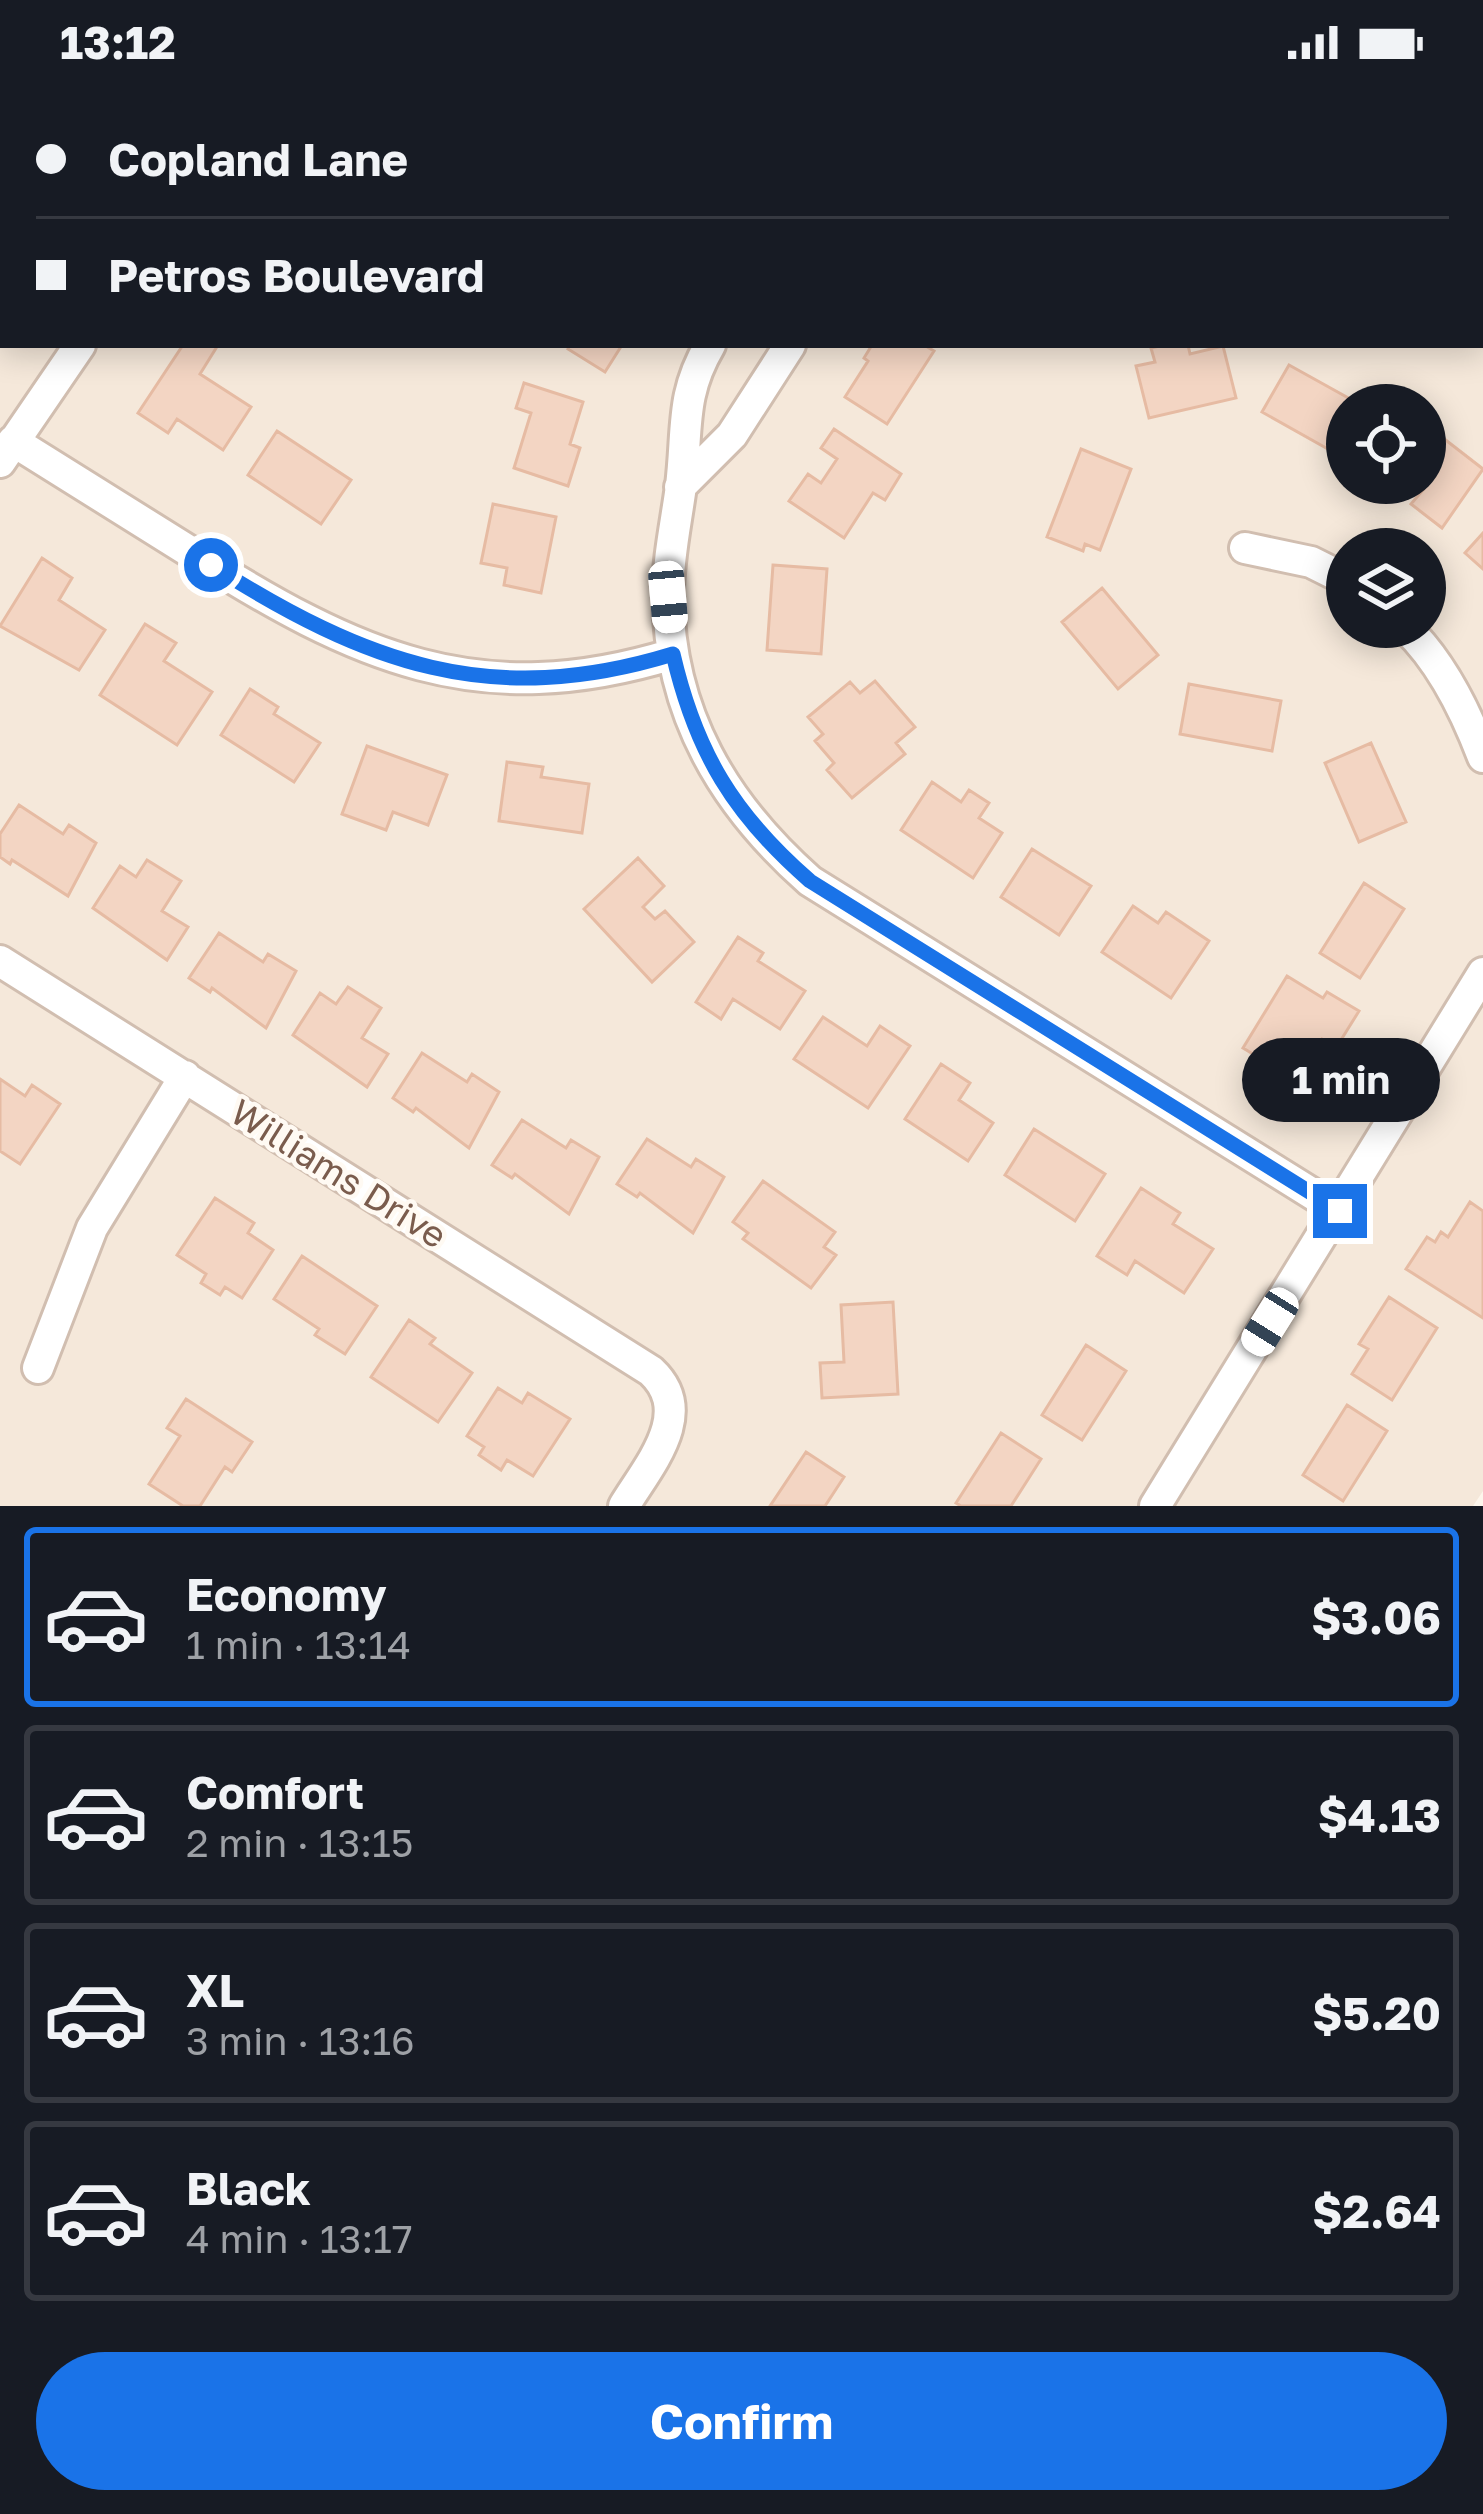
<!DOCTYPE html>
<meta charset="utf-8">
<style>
body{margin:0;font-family:"Golos Text",sans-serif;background:#242831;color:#f1f3f6;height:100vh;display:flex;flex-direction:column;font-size:45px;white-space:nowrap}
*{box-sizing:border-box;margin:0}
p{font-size:39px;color:#9ea1a6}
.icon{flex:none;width:66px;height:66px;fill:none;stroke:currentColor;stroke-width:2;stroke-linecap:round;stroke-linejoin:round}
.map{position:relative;height:1422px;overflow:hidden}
.sheet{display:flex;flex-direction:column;background:#171b24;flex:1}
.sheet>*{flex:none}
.guide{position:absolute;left:0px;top:0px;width:1485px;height:264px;box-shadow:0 6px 30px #0003;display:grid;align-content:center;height:264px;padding:0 36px;background:#171b24}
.controls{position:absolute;left:1326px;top:300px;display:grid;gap:24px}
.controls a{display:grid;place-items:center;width:120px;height:120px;border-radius:50%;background:#171b24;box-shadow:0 6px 30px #0003;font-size:60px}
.end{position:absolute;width:54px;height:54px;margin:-27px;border:15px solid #1a73e8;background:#fff;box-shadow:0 0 0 6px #fff}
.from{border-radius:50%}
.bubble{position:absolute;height:84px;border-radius:42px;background:#171b24;box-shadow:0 6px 30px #0003;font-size:39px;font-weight:700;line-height:84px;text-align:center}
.car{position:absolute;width:36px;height:72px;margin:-36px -18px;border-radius:15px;box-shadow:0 0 9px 3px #0007;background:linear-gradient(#fff 24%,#345 0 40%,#fff 0 76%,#345 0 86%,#fff 0)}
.guide b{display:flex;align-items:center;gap:42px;height:114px;font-size:45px}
.guide b+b{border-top:3px solid #363941}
.guide i{width:30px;height:30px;background:#f1f3f6}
ul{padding:21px 0 0;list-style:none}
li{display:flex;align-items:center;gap:36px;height:180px;margin:0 24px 18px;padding:0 12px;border:6px solid #363941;border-radius:12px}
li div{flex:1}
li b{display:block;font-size:45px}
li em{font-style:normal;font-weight:700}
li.current{border-color:#1a73e8}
li>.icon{width:108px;height:108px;stroke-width:1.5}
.action{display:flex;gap:24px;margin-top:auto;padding:24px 36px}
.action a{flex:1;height:138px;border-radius:72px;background:#1a73e8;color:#fff;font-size:48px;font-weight:700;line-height:138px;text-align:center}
.status{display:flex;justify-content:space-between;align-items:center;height:84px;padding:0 60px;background:#171b24;direction:ltr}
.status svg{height:33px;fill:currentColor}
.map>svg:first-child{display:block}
.residential{fill:#f5e8da;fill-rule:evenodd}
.building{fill:#f3d5c3;stroke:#e6bba3;stroke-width:3}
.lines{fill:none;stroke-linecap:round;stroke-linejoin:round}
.minor-casing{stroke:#d1beb0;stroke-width:36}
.tertiary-casing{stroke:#d1beb0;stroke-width:42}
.minor{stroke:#fff;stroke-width:30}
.tertiary{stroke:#fff;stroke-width:36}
.route{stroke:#1a73e8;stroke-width:15}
.labels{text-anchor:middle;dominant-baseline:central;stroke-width:9;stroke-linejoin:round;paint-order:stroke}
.street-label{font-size:36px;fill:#7a5c4d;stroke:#fffaf3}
</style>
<div class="status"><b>13:12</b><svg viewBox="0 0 49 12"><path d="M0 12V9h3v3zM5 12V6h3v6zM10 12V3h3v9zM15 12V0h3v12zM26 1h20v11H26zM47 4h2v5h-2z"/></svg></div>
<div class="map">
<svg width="1483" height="1422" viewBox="0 0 1483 1422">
<rect width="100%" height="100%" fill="#fdf6ec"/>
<path class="residential" d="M0 0 1146 3H3V261H1482L1483 231V1407L1473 1422H0ZM1347 321H1425V399H1347ZM1347 465H1425V543H1347Z"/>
<path class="building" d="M183 261H218L200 290 251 323 223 366 177 335 168 349 138 329Z
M570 261H622L605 288 568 265Z
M872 261H924L934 267 887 340 845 313 868 277 864 274Z
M1164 261H1188L1190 270 1223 262 1236 314 1149 334 1136 282 1155 278 1151 264Z
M1289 281 1361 321H1347V348L1335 369 1262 328Z
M524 299 583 318 570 360 580 364 568 402 514 384 531 329 516 324Z
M1425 340 1483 385 1442 444 1411 420 1423 406 1414 399H1425Z
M834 345 901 390 885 416 873 409 844 454 789 417 808 390 821 399 837 375 821 364Z
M277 347 351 396 321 440 248 391Z
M1081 365 1131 385 1100 466 1085 460 1083 467 1047 453Z
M493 420 556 433 541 509 504 501 507 484 481 479Z
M1483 449V485L1465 469Z
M42 474 72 494 59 516 105 546 79 586 0 542Z
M773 481 827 485 821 570 767 566Z
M1102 504 1158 571 1118 605 1062 538Z
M145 540 176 559 164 577 212 608 177 661 100 611Z
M875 597 915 643 896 659 905 670 852 714 827 686 834 679 815 657 823 650 808 633 850 598 860 609Z
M1189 600 1281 617 1272 667 1180 650Z
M250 605 278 623 274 630 320 659 294 698 221 651Z
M1371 659 1406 738 1359 758 1325 679Z
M367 662 447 691 428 741 393 728 386 746 342 730Z
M507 678 543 683 541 693 589 700 582 749 499 737Z
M932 698 961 718 969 706 989 719 979 734 1002 749 973 794 901 746Z
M19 721 63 750 69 741 96 759 68 812 12 776 10 780 0 773V750Z
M1032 765 1091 802 1059 851 1001 813Z
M638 774 664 802 643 823 655 835 665 827 694 858 652 898 584 825Z
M147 776 181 797 162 827 188 843 167 876 93 824 120 782 136 793Z
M1364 799 1404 825 1360 894 1320 869Z
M1133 822 1158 839 1166 828 1209 857 1171 914 1102 868Z
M219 849 263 878 268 870 296 887 266 944 212 904 210 908 189 894Z
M738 853 763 869 758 877 805 907 780 945 733 915 721 935 696 918Z
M1287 892 1323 914 1327 908 1359 927 1336 964 1322 955 1312 971 1302 964 1286 990 1243 964Z
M348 903 381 924 362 954 388 970 367 1003 293 951 320 909 336 920Z
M823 933 867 962 880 942 910 962 868 1024 794 975Z
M422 969 467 998 472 990 499 1008 469 1064 416 1024 413 1028 393 1014Z
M941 980 970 999 959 1016 993 1039 968 1077 905 1035Z
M0 995 25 1012 32 1001 60 1020 20 1080 0 1067Z
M522 1036 566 1064 571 1056 599 1073 569 1130 515 1090 512 1094 492 1081Z
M1034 1045 1105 1090 1075 1137 1005 1091Z
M647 1055 691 1083 696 1075 724 1093 693 1149 640 1109 637 1113 617 1100Z
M763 1097 835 1148 824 1163 836 1171 811 1204 743 1155 748 1149 733 1138Z
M1141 1104 1180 1129 1173 1140 1213 1165 1184 1209 1135 1177 1127 1191 1097 1172Z
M215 1114 254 1139 248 1149 273 1166 242 1214 225 1203 220 1211 201 1199 206 1190 177 1171Z
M1470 1118 1483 1127V1234L1406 1185 1427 1153 1435 1158 1441 1148 1448 1153Z
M302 1172 377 1222 345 1270 315 1251 319 1245 274 1215Z
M1389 1213 1437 1244 1392 1316 1352 1290 1368 1265 1359 1260Z
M893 1218 898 1310 822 1314 820 1279 844 1278 841 1221Z
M409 1236 435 1254 430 1260 472 1289 438 1338 371 1293Z
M1086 1261 1126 1287 1082 1356 1042 1331Z
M498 1304 522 1319 528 1309 570 1335 533 1392 507 1376 501 1386 479 1371 484 1363 467 1352Z
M186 1315 252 1358 232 1388 225 1383 200 1422H183L149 1400 180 1352 167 1344Z
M1347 1321 1387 1347 1343 1417 1303 1391Z
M1001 1349 1041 1375 1011 1422H961L956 1419Z
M806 1368 844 1393 825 1422H770Z"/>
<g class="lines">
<defs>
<path id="minor" d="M276 3 278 0
M868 3 870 0
M956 3 958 0
M710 261C680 312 688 345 681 402 676 439 668 474 668 511 669 630 724 721 810 797L1340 1127
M13 357C73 394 132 432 192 469 355 572 478 630 673 570
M0 378 80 261
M680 403 732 351 790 261
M1245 464 1311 478 1347 496
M1405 543C1440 576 1466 628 1483 673
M0 877 651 1287C696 1329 649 1381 624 1422
M38 1284 92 1144 185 992
M1155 1422 1483 889"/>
<path id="tertiary" d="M1232 0 1236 3
M1482 165H1483"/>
</defs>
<use href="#minor" class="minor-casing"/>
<use href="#tertiary" class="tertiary-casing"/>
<use href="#minor" class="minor"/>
<use href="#tertiary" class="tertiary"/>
</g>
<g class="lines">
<path class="route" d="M211 481C366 579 490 626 673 570 696 669 734 731 810 797L1340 1127"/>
</g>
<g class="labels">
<g class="street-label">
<text transform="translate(339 1089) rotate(32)">Williams Drive</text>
</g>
</g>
</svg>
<div class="controls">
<a><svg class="icon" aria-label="locate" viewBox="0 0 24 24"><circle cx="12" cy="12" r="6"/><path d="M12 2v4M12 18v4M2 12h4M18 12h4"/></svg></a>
<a><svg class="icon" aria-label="layers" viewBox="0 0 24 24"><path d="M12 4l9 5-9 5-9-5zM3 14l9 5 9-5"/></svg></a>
</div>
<i class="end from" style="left:211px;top:481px"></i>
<i class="end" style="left:1340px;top:1127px"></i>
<div class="bubble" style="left:1242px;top:954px;width:198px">1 min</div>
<i class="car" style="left:668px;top:513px;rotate:175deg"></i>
<i class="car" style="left:1270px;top:1238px;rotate:212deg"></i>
<div class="guide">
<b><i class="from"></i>Copland Lane</b>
<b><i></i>Petros Boulevard</b>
</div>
</div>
<section class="sheet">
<ul>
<li class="current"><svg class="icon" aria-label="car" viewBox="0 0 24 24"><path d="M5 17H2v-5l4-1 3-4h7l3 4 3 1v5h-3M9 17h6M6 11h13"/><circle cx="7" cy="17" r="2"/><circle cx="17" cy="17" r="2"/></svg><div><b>Economy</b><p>1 min · 13:14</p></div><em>$3.06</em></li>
<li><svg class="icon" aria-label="car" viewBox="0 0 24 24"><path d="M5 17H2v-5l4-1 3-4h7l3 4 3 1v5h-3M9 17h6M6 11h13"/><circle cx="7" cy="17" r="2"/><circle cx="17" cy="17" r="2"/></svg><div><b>Comfort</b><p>2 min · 13:15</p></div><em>$4.13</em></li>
<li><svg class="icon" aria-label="car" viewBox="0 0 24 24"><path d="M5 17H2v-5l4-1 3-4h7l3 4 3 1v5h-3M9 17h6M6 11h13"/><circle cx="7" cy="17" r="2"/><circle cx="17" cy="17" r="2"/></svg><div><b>XL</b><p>3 min · 13:16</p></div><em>$5.20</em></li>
<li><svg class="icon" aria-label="car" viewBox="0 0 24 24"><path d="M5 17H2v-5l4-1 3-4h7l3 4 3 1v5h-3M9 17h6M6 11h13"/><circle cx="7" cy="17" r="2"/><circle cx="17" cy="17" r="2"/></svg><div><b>Black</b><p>4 min · 13:17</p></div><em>$2.64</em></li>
</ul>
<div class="action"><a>Confirm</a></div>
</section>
